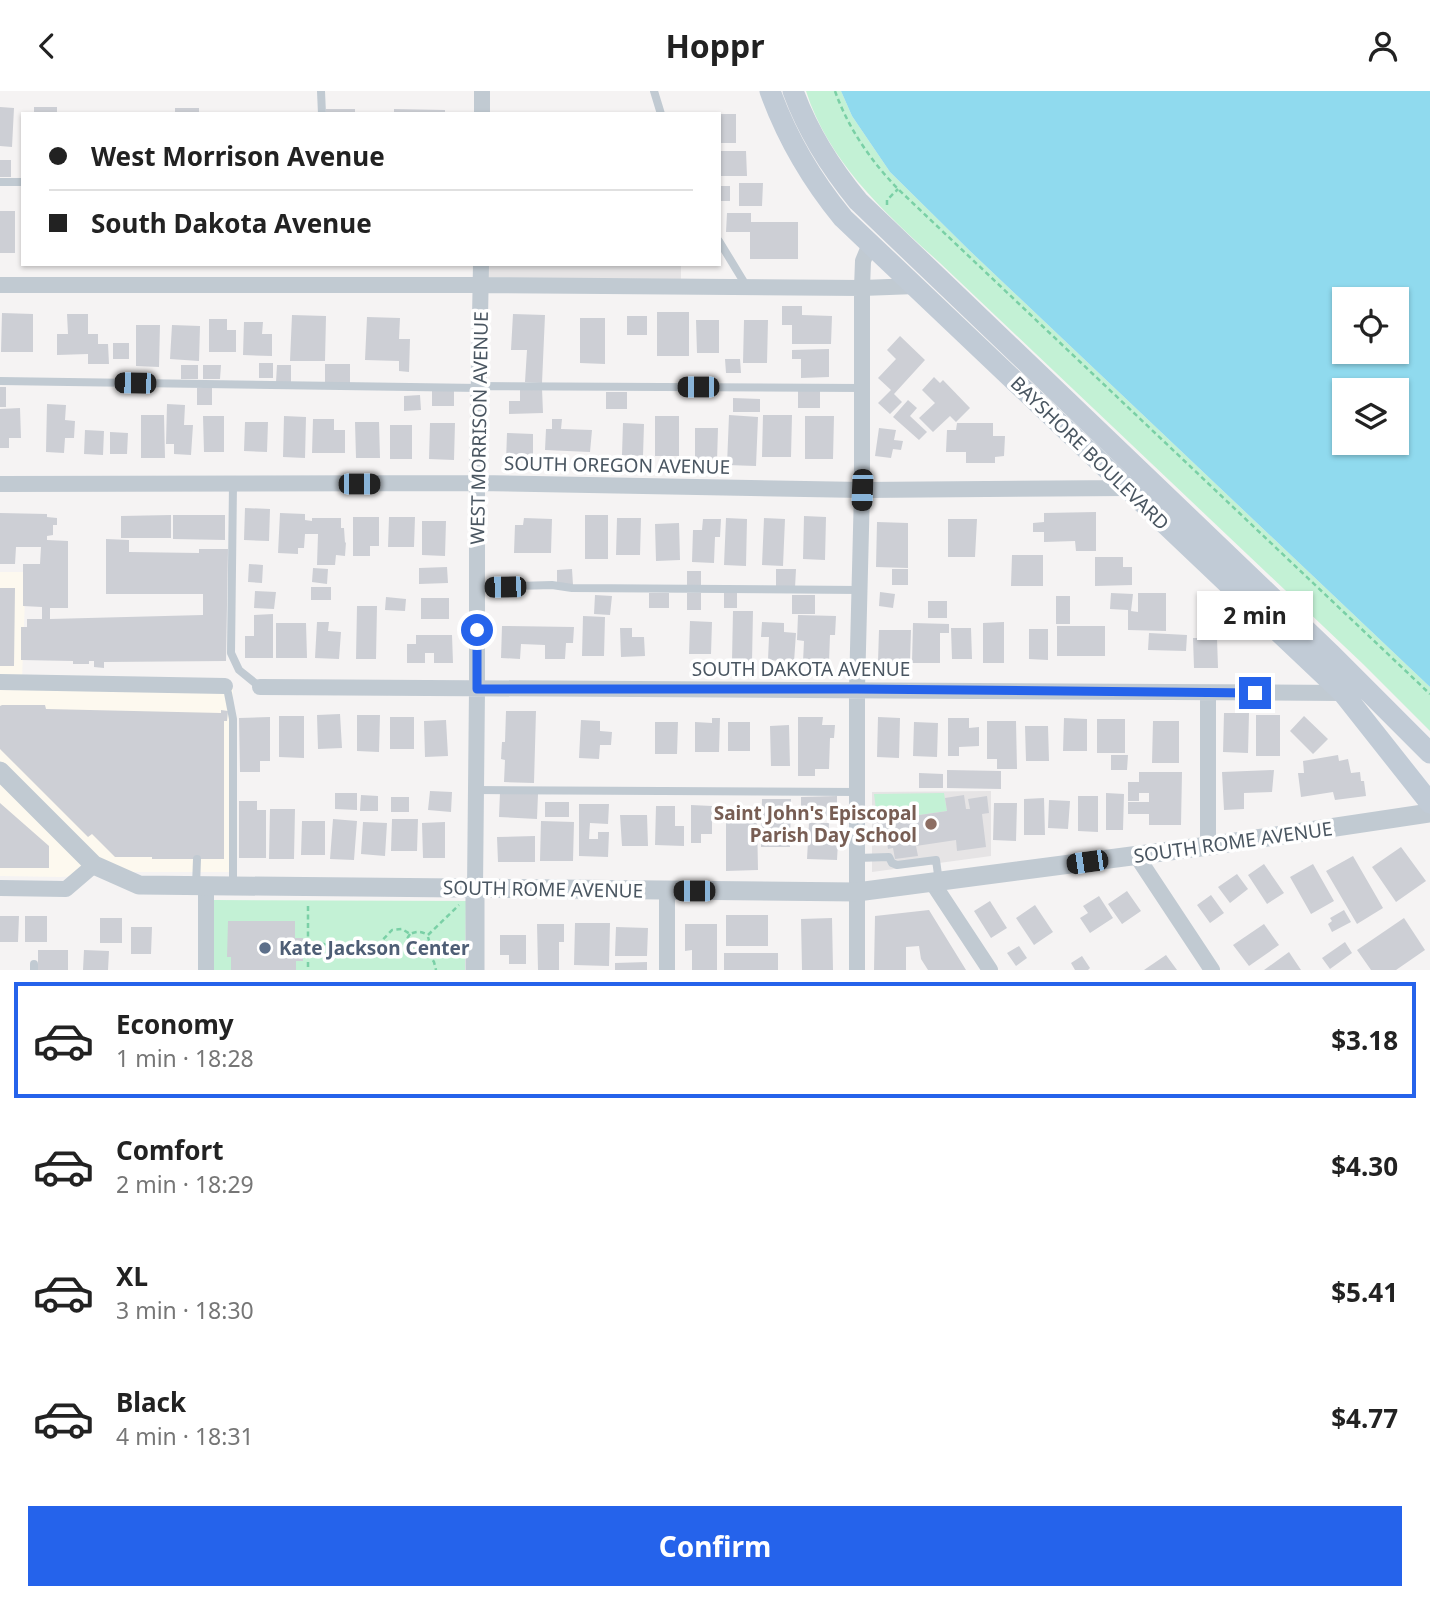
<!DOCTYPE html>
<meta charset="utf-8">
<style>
body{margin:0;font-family:"Noto Sans",sans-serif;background:#f6f6f6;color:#222;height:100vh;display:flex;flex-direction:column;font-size:26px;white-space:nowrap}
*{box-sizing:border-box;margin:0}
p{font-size:23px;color:#767676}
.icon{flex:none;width:38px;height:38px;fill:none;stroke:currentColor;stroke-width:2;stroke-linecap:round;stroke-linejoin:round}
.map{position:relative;height:879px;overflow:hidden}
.sheet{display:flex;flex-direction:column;background:#fff;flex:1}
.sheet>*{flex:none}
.hud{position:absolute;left:21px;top:21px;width:700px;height:154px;border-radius:0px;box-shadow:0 2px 5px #0004;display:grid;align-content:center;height:154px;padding:0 28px;background:#fff}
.buttons{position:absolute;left:1332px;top:196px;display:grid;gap:14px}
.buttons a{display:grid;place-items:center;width:77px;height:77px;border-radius:0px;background:#fff;box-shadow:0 2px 5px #0004;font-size:35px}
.end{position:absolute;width:32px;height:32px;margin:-16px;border:9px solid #2563eb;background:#fff;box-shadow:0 0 0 4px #fff}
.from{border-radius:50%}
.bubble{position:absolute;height:49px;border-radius:0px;background:#fff;box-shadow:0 2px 5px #0004;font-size:23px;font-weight:700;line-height:49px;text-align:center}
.car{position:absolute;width:21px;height:42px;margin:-21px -10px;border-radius:9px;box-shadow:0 0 5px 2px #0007;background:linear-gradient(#222 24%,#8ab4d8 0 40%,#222 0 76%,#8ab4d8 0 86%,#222 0)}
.hud b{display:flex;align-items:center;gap:24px;height:66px;font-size:26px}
.hud b+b{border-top:2px solid #e0e0e0}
.hud i{width:18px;height:18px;background:#222}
ul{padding:12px 0 0;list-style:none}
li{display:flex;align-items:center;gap:21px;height:116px;margin:0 14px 10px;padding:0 14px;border:4px solid transparent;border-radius:0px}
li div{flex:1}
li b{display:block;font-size:26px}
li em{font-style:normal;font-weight:700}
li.current{border-color:#2563eb}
li>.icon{width:63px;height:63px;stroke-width:1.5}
.cta{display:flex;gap:14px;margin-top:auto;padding:14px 28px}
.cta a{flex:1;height:80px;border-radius:0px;background:#2563eb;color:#fff;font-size:28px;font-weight:700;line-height:80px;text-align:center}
header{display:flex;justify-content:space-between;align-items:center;height:91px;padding:0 28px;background:#fff;font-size:32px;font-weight:700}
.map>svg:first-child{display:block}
.commercial{fill:#fdf9ef}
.education{fill:#e6e4e5}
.green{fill:#c3f1d5}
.water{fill:#90daee;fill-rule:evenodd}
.building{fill:#cdcfd5}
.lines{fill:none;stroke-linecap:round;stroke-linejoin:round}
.path{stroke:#7ad0a6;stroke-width:2.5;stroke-dasharray:5 3.5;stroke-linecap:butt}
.service{stroke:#c1cad2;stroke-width:8}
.minor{stroke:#c1cad2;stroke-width:16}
.tertiary{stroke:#c1cad2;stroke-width:19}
.secondary{stroke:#c1cbd6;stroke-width:21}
.route{stroke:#2563eb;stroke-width:9}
.education-dot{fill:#8d6e63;stroke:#fff;stroke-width:2.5}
.service-dot{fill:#5c6f8a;stroke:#fff;stroke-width:2.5}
.labels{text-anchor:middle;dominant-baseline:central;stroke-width:7;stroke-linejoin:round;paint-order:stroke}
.street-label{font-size:19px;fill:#4a5661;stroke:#fff}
.education-label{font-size:19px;font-weight:bold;fill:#785e54;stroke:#fff;text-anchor:end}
.service-label{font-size:19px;font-weight:bold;fill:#4e5e75;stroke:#fff;text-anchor:start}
</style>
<header><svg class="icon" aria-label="back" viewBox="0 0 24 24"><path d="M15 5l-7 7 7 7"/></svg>Hoppr<svg class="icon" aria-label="person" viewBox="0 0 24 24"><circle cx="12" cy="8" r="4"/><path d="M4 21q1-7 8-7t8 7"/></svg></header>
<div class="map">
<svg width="1430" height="879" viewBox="0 0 1430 879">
<rect width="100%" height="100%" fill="#f5f3f3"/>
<path class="commercial" d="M0 481H26L22 589 21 593 233 597 232 781H121L61 786 0 785Z"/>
<path class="education" d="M487 173H681V188L487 187Z
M991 700V765L872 781V701Z"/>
<path class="green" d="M806 0H841L852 25 890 81 970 160 1430 596V640L1363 573 940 172C886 123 829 72 806 0Z
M944 702 947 720 913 725 912 721 877 726 874 703Z
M214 809 466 810 465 879H213Z"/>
<path class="water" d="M841 0H1430V596L970 160 890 81 852 25ZM1344 208H1396V261H1344ZM1344 299H1396V352H1344Z"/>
<path class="building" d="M0 16 14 17 12 56 0 55Z
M34 16H57V23H34Z
M175 17H199V23H175Z
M326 18H355V23H326Z
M394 18 445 19V23H394Z
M719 23H736V52H719Z
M720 60H746L747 85H720Z
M0 69H11V86H0Z
M739 92H763L762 115H739Z
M719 95H730V110H719Z
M0 120H15V162H0Z
M727 122H751V131H798V168H750V141H726Z
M782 215H802V224L832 225 831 253H792V234H782Z
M657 221H689V265H657Z
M2 222 33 223V261H1Z
M67 223H88V243H98V253H108L109 273H88V263L57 264V243H68Z
M513 223 545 224 542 292 525 291 527 259H511Z
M292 224 326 225 325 270H290Z
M627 225H647V244H627Z
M367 226 400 227 399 248H410L409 281 399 280V270L365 269Z
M580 227H605V273L580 272Z
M209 228H227V239H236V261H209Z
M696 229H719V262H697Z
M744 229H768L767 272H743Z
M244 231H263L262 243H272V265L243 264Z
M136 234H160L159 276 136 275Z
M172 234 200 235 199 270 170 268Z
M900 245 925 269 894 303 902 311 890 323 878 312 891 299 878 287 896 268 887 259Z
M113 252H129V268H113Z
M829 258V286L801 287V268H792V259Z
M725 268H740L741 282H726Z
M259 272H273V287H259Z
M325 273H350V293L325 292Z
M181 274H198V288H181Z
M203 274H221L220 288H203Z
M277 274H291V291H276Z
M934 286 940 292 943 289 970 317 956 331 950 325 933 341 919 327 935 312 922 299Z
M0 296H6V316H0Z
M197 297H212V314H197Z
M542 297 543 322 509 323V310H520V298Z
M432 298H454V315H432Z
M798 299H820V317H798Z
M606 301H627V318H606Z
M420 304 421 319 404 320V305Z
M733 307 760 308V321H733Z
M908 309 917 317 910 325 927 341 919 349 893 326Z
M47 313 66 314 65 329 75 330 74 347H65L64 362 46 361Z
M167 313 185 314 184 334H193L191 364 174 363V353H166Z
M20 317 21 347H9V357H0V318Z
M141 324H164L165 367H141Z
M729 324 758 326 756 375 727 374Z
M763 324H792L791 366H762Z
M203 325H224V361H204Z
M284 325 306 326 305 367 283 366Z
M655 325H679V365H655Z
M805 325H834L833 368H805Z
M313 328H334V339H345V362H312Z
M552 328H562L561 338 592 339 590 361 545 359 546 338H552Z
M245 331H268L267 361 244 360Z
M355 331H379L380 367H356Z
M430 332H455L454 369 429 368Z
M623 332 644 333 643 365 622 364Z
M957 332H993V345H1005L1004 365 995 366V372H966V361H946L947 339H956Z
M390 334H412V368H390Z
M695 337H718L717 371H695Z
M879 337 896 339 894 349 903 350 901 359 893 358 891 367 875 365Z
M85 339 104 340 103 364 84 363Z
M110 341 128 342 127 363H110Z
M507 342 533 343V371H506Z
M245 417 270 418 269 450 244 449Z
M1096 421V460H1076L1075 450 1044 451V441H1033V432L1044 431V422Z
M0 422 47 423V426L57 427V434H53V444L47 445V449L68 450V517H50V528L203 524V503H106V448L129 449V461L199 462V458H228L226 570 104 571V577L94 576V570H89V573H73V570L21 569V536H27V528H42V516L23 515V473H40L41 456H16L15 473H0Z
M280 422 305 423V429L312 430V427H341V437H344L345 452 346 451 345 465 336 464 335 474H317L318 443H305L304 457H298V463L278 462Z
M171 424V447H121V425Z
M173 424H225V449L173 448Z
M585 424H608V468H585Z
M804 425 826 426 825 469 803 468Z
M353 426H379V455H370V465H353Z
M389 426H415L414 456H388Z
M524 427 552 428 551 462H514L515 434H523Z
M617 427H641L640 464H616Z
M726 427 747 428 746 475 724 474Z
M764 427 785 428 783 475 762 474Z
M703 428H721L720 446H715L714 472 692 471 693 439H702Z
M948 428H977L975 466H948Z
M422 430H446L445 465 422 464Z
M877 431 908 432V477L876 476Z
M679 432 680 469 656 470 655 433Z
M1012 464H1043V495H1011Z
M1095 466H1123V476H1132V494L1095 495Z
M249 473 263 474 262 492 248 491Z
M447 476 448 492 419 493V477Z
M313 477 328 478 327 493 312 491Z
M572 478 573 494 557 495V479Z
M776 478H796L795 497H776Z
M892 478H908V494H892Z
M687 480H701V495H687Z
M311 496H331V509H311Z
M0 497H15L14 575H0Z
M255 500 276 501 274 518 254 517Z
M724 501H737V517H724Z
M880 501 895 503 893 517 879 515Z
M649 502H669V517H649Z
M687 502H701V519H687Z
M1111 502 1133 503 1131 520 1138 521V502H1166V540L1128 539V519L1110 518Z
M595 504 612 505 610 524 594 523Z
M792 504H815V523H792Z
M1056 505H1070V533H1056Z
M386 506 406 508 405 520 385 519Z
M421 507H449V528H421Z
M928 510H947V527H928Z
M357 515H377L376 568H356Z
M733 520H753L752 571 732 570Z
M273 523V567H245V545H254V524Z
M798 524 836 525 835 544H830L829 571H803L804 550 797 549Z
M583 525 605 526 604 565H582Z
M690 530 712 531 711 563H689Z
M317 531H329L328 540 341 541 339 568 315 567Z
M762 531 784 532V541L796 542 794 571 768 569 769 546H761Z
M1004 531V572H983V532Z
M276 532H306L307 567H276Z
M913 532 949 533V542H940V572H912Z
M502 535 574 536 573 552H566L565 568H545V554L521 553 520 568 501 567Z
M1057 535H1105V565H1057Z
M620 537H632V546H644L645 565 621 566Z
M951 537H971L972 568H952Z
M1029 538H1048V569L1029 568Z
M879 539H911L910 571H878Z
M1149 542 1187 544 1186 560 1148 559Z
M416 544H452L453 572H434V562H425V572H407V553H416Z
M1193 547H1217L1218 577H1194Z
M2 614H45L46 618 221 622V619L228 620 227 630H224V768H152V766H115L92 743 88 746 0 658V615Z
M506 620H536L534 692 504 691 505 669 501 668 502 651H505Z
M1224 622H1249L1248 662 1223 661Z
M340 623 342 657 318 658 317 624Z
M357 624H380L379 661 357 660Z
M1256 624H1280V665H1256Z
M279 625H304V667L279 666Z
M1304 625 1328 648 1313 663 1290 640Z
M270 626V670H260V681H240L239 627Z
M390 626H414V658H390Z
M798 626H823L822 634H835L834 647H830L829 678H815V685H798Z
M878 626 900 627 899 667 877 666Z
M712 627H720L719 661H695V631L712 632Z
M948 627H969V637L979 636V655L959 656V665H948Z
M1064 627 1087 628V660H1063Z
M1097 628H1125V662H1097Z
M446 629 448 665 425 666 424 630Z
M581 629 600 630V640L612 641 611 654H600L599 668 579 667Z
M987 630H1016L1017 678H997V668H987Z
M1153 630H1179V672H1152Z
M655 631H678L677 663H655Z
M728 631H750V660H728Z
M914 631 938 632 937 666 913 665Z
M789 634 790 675H771L770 635Z
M1025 635H1048L1049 670H1026Z
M1111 664H1128L1127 679H1111Z
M1338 664 1339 670 1348 668 1351 682 1360 681 1361 690H1364L1366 705 1335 709 1333 701 1301 706 1298 682H1304L1303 670Z
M947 679 1001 680V698L947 697Z
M1274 679 1272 701 1244 702V718L1224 719 1222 681Z
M1139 681H1182L1181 734H1149V723H1128V711H1149V702H1139V710H1128V691H1139Z
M919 682 943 683V697H919Z
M430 700 452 701 451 721 428 719Z
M500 701 538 703 537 728 499 726Z
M335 702H357V719L335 718Z
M1106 702 1124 703 1123 739H1106Z
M361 704 378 705V720H360Z
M964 704 966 718H970L968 708 987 705 989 722 982 723 986 756 957 760 956 749 916 755 918 765 895 768 893 757 888 758 886 746 880 747 877 726 912 721 913 725 947 720 945 707Z
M837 705V725L801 726V706Z
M1078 705H1098V741L1078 740Z
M391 706H409V721H391Z
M1044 707 1045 744H1024V708Z
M762 708H791L790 756H761Z
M1049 709 1070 710 1068 738 1048 737Z
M239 710H257V719H266V767H239Z
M545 711H569V726H545Z
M0 712 49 755V777H0Z
M994 712H1017L1016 750 993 749Z
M579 713H609L608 733 590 732 589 748H598V741H609L608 766 579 765Z
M691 714 712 715V743H701V752H691Z
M656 715H675V735H684V755L655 754Z
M270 718H295L294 768H269Z
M620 724H647L648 755H622Z
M726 727H757L758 779 726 780Z
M333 728 357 730 354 769 330 768Z
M392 728H418L417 760H391Z
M302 730H325V764H301Z
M541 730 574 731 573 770H540Z
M363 731 387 732 385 765 361 763Z
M445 731V767H423L422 732Z
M809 732H829L828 751H838L837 769 807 768Z
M535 745V771H498L497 746Z
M1401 756 1426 790 1396 811 1372 776Z
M1353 765 1383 817 1357 833 1326 780Z
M1264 773 1284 802 1267 813 1248 784Z
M1313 773 1334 810 1311 823 1290 786Z
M1237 783 1248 798 1230 812 1218 796Z
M1127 800 1141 820 1122 833 1108 813Z
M1211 804 1224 822 1210 832 1197 814Z
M1099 805 1113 827 1090 842 1080 827 1088 822 1083 815Z
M990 810 1007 837 991 847 974 820Z
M1035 814 1053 841 1034 854 1016 827Z
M929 819 966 879H928L921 868 919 855 906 856V879H874L875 825Z
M1344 819 1351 831 1332 841 1328 833 1332 830 1330 827Z
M726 824H768V855H726Z
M0 825H19L18 851H0Z
M25 825H47V851H25Z
M100 827H122V852H100Z
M832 827 833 879H802L801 828Z
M1404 827 1425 859 1396 879H1371L1357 859Z
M228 830H295V847H303V870H296V879H231V866H227Z
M575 832H610L609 875 574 874Z
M537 833H564V851H559V879H538Z
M685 833H717V879H692V859L685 860Z
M1264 833 1279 854 1249 875 1233 854Z
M131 836H152L151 863H131Z
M616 836 648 837 647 865H615Z
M500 844H526V873H509V864H500Z
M1345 851 1352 862 1330 878 1322 867Z
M1019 855 1027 867 1016 875 1007 862Z
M38 859H68V879H38Z
M84 859 109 860 108 879H83Z
M1289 861 1301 879H1264Z
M724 862H778V879H724Z
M1166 864 1177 879H1144Z
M1082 865 1090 877 1088 879H1075L1071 872Z
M647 871V879H615V872Z"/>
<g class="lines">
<path class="path" d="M835 0C848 37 871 70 898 98L1430 603
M887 114V109L898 98
M308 815V853H324L332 858H374L392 839 402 838 410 843C417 840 421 840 428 844L459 814
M410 843C398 860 412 872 428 862L434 871 436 879
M428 846 431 856 428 862
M308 854V879"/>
<path class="service" d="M321 0 322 23
M654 0 661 23
M0 91H23
M719 150 747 196
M0 290 479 297
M479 295 862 297
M233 393 231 562 239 579 260 596
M477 496 552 494 572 497 859 499
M225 595 228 602 233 628V794
M476 699 857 701
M857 767 889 766 892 772 897 774 936 769 939 791
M196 795 197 768
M34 879V873"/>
<path class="minor" d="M482 23V0
M0 194H481L862 197 916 195
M0 393 477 392 862 399 1127 397 1130 394
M0 591 225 595
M260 596 1343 602
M1208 755V602
M1136 764 1212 879
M932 791 990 879
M0 797 66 798 94 774
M475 797 477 598V392L481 173
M667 800V879
M206 879V795
M857 879V598L862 399V197L863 170 870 153"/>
<path class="tertiary" d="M0 680 94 774 139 794 857 801 1208 755 1430 722
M475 879V797"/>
<path class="secondary" d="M770 0C787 47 811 88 843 127L1343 602 1430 712
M793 0C808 41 830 76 858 110L1331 563 1430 662"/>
</g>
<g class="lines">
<path class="route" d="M477 539V598H857L1255 602"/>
</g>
<circle class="education-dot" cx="931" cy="733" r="7"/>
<circle class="service-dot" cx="265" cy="857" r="7"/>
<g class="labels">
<g class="street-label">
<text transform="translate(479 337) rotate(-89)">WEST MORRISON AVENUE</text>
<text transform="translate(1090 362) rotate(44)">BAYSHORE BOULEVARD</text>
<text transform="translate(617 374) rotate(1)">SOUTH OREGON AVENUE</text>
<text x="801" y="578">SOUTH DAKOTA AVENUE</text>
<text transform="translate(1233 751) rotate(-8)">SOUTH ROME AVENUE</text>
<text transform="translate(543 798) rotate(1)">SOUTH ROME AVENUE</text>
</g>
<g class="education-label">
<text x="917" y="722">Saint John's Episcopal<tspan x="917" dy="22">Parish Day School</tspan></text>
</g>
<g class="service-label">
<text x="279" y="857">Kate Jackson Center</text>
</g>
</g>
</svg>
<div class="buttons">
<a><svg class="icon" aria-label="locate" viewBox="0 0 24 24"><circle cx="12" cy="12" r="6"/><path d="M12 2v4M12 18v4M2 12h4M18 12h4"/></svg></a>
<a><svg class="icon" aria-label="layers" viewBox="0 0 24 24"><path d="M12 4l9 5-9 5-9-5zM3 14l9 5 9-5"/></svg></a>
</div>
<i class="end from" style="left:477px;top:539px"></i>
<i class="end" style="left:1255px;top:602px"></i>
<div class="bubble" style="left:1197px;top:500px;width:116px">2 min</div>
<i class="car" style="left:135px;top:292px;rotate:271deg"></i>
<i class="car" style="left:698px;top:296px;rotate:270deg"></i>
<i class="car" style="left:359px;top:393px;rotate:90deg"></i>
<i class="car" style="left:862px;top:399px;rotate:182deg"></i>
<i class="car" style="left:505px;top:496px;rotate:269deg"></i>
<i class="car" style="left:1087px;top:771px;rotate:262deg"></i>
<i class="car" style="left:694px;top:800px;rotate:270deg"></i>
<div class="hud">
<b><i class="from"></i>West Morrison Avenue</b>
<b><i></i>South Dakota Avenue</b>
</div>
</div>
<section class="sheet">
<ul>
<li class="current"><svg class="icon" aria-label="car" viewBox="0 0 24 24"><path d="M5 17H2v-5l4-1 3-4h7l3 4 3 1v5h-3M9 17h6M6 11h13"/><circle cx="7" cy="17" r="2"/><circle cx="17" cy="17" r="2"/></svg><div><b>Economy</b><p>1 min · 18:28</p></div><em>$3.18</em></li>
<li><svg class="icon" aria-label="car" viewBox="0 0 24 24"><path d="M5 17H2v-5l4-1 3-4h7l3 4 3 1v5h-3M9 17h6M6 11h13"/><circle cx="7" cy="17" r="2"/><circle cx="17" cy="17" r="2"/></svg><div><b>Comfort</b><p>2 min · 18:29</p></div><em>$4.30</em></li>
<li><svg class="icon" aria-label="car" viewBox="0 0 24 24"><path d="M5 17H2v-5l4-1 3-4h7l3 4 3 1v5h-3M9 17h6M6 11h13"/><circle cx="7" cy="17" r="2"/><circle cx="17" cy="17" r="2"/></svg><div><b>XL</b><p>3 min · 18:30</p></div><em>$5.41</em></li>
<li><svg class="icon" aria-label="car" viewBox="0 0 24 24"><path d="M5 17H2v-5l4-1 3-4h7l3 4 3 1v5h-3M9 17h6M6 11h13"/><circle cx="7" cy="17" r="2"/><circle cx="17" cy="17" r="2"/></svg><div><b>Black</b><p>4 min · 18:31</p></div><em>$4.77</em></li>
</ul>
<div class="cta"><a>Confirm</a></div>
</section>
